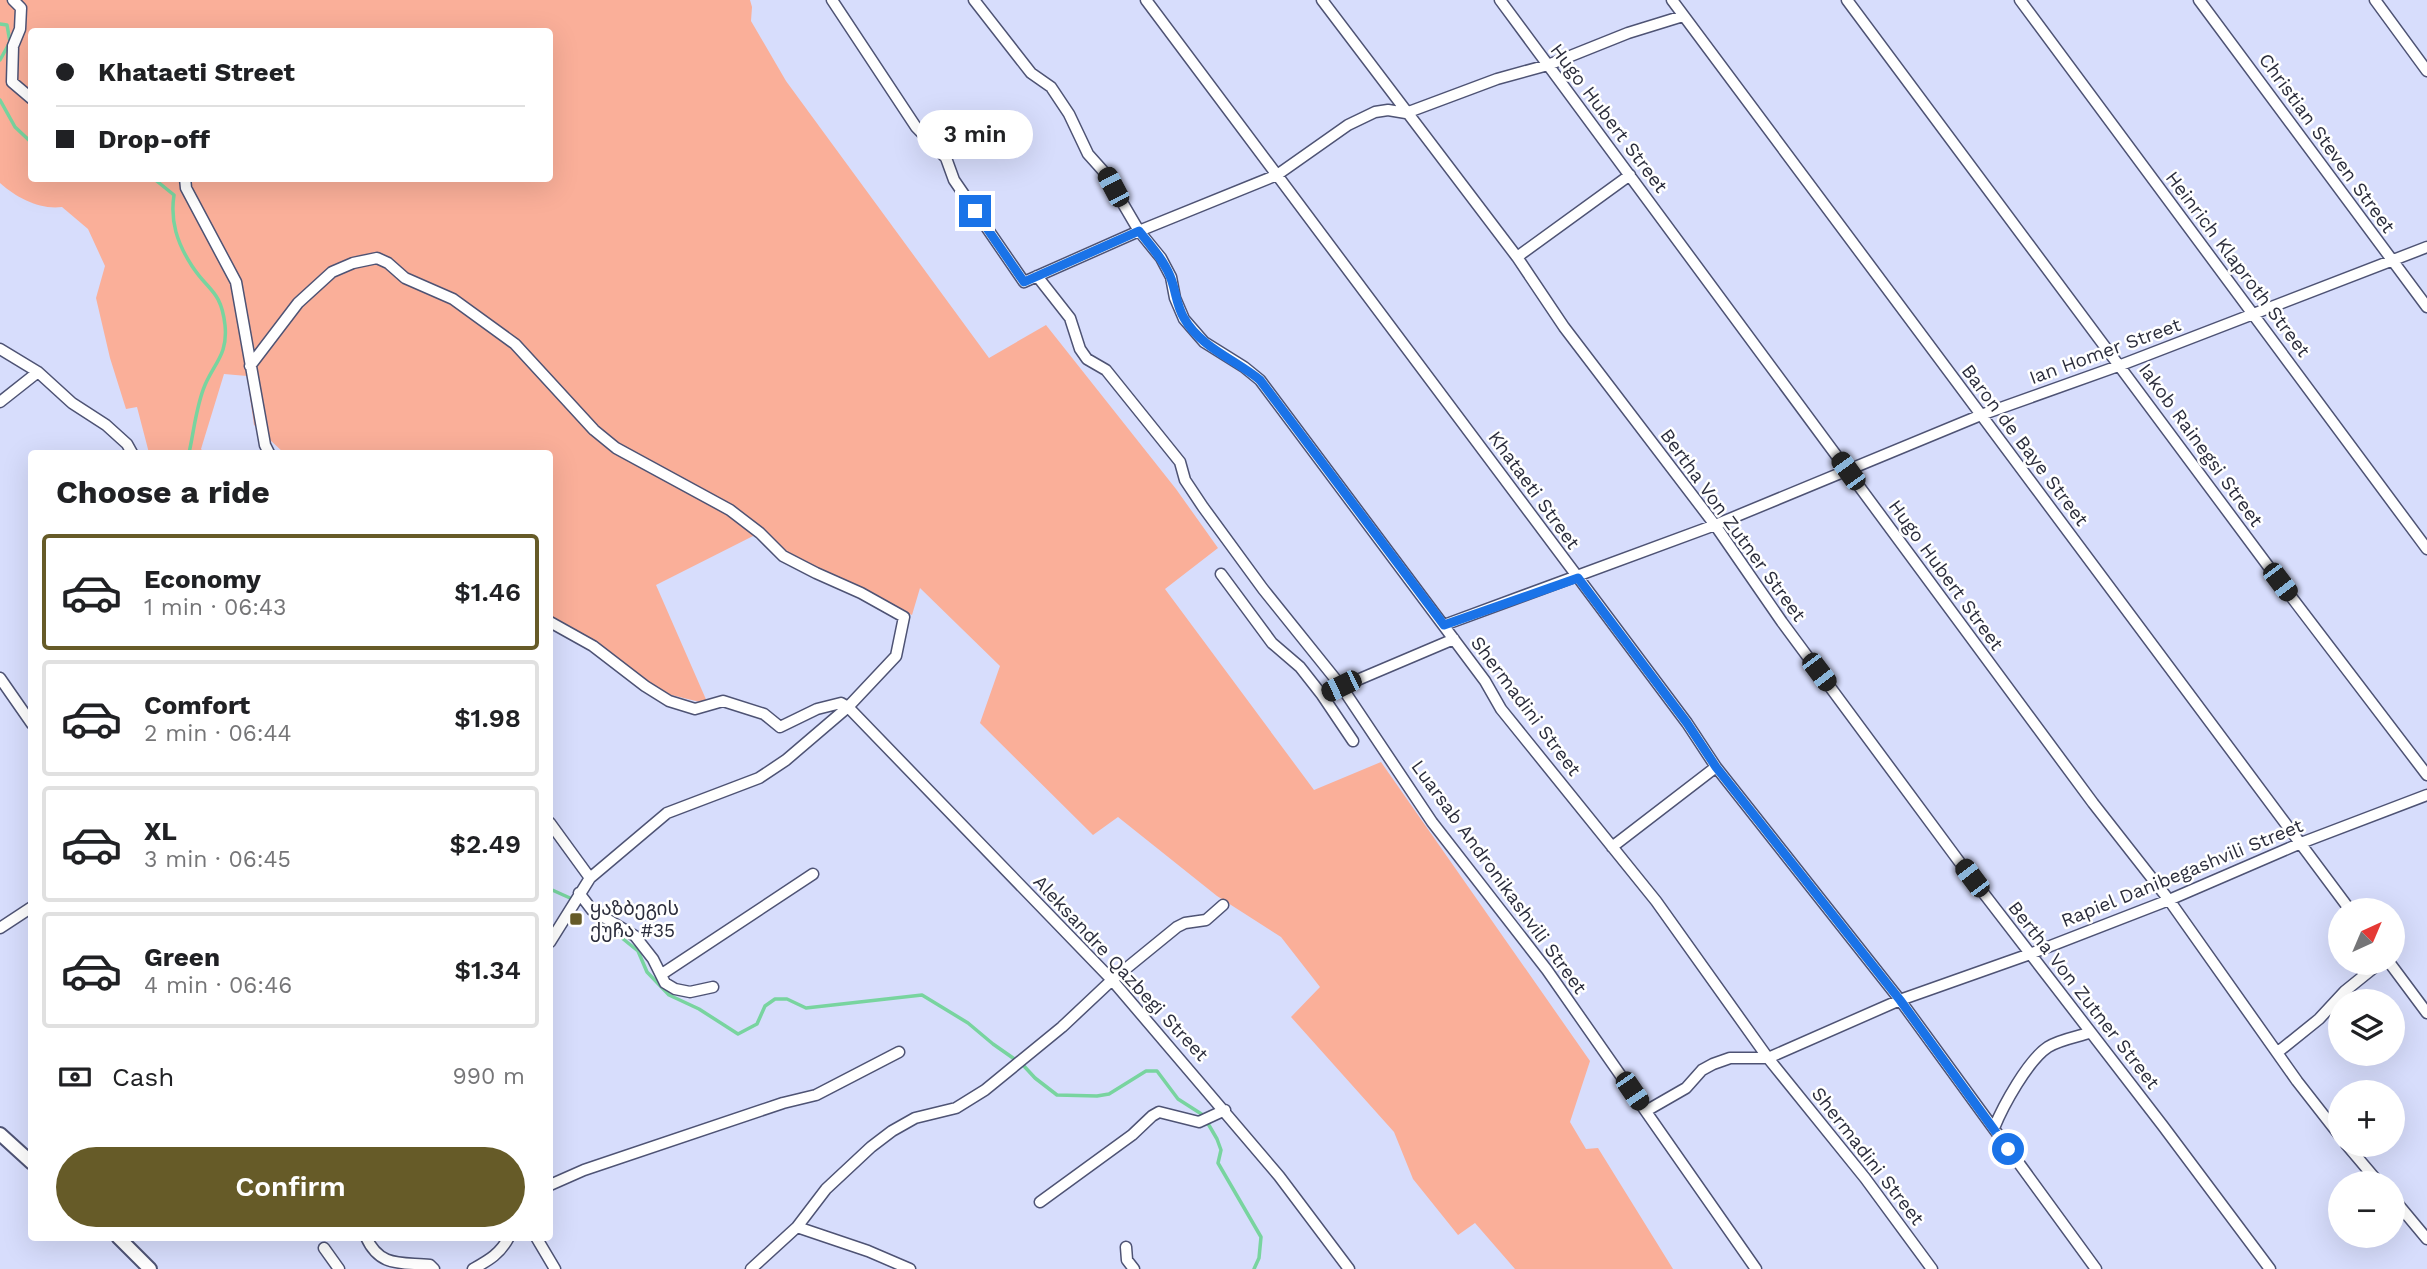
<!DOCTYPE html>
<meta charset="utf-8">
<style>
body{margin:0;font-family:"Work Sans","Noto Sans Georgian",sans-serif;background:#f6f6f6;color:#202124;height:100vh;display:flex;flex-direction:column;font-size:26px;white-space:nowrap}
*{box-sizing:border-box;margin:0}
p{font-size:23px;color:#757577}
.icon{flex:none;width:38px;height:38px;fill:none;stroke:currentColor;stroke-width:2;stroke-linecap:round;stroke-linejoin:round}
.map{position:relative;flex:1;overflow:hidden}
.panel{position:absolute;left:28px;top:450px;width:525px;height:791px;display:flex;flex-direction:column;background:#fff;border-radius:7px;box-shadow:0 7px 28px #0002}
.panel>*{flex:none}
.top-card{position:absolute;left:28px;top:28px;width:525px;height:154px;border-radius:7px;box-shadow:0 7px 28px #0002;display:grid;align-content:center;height:154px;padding:0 28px;background:#fff}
.needle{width:46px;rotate:44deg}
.tools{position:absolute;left:2328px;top:898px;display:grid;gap:14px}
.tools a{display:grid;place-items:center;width:77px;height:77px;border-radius:50%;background:#fff;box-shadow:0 7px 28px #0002;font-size:35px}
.end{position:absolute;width:32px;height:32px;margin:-16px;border:9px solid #1a73e8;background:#fff;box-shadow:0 0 0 4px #fff}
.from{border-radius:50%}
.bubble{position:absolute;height:49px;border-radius:24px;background:#fff;box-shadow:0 7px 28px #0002;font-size:23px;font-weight:600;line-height:49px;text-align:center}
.car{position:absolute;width:21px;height:42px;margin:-21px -10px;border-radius:9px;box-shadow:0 0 5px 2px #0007;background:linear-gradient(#222 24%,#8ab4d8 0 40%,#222 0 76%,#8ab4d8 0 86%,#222 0)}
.top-card b{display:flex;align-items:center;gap:24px;height:66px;font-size:26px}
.top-card b+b{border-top:2px solid #e0e0e0}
.top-card i{width:18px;height:18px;background:#202124}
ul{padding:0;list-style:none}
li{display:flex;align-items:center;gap:21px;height:116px;margin:0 14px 10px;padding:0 14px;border:4px solid #e0e0e0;border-radius:7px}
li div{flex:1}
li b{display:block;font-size:26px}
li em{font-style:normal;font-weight:600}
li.on{border-color:#665b28}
li>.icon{width:63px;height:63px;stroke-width:1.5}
h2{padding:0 28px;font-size:32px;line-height:84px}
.pay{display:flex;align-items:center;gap:18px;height:77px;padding:0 28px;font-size:26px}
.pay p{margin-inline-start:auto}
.action{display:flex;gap:14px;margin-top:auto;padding:14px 28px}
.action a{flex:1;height:80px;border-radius:42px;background:#665b28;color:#fff;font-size:28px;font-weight:600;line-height:80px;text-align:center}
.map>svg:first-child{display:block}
.green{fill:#faaf99;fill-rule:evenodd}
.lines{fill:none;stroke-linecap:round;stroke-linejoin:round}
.stream{stroke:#78d49f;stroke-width:3.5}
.minor-casing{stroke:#4e5374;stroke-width:13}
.tertiary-casing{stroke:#4e5374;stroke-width:16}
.minor{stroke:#fff;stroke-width:10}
.tertiary{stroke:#fff;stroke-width:12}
.route{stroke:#1a73e8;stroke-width:9}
.poi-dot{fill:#665b28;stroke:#fff;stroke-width:2.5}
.labels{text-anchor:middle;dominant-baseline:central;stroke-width:5;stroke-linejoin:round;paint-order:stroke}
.street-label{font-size:19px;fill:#2c2e3d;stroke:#fff}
.poi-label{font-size:19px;fill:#2c2e3d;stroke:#fff;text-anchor:start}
</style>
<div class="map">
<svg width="2427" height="1269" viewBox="0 0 2427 1269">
<rect width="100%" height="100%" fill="#d7ddfc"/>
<path class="green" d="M0 0H750L752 7 751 21 786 81 989 358 1046 325 1176 489 1218 548 1165 589 1314 790 1381 762 1590 1061 1570 1122 1586 1149 1598 1148 1673 1269H1515L1475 1223 1458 1235 1413 1179 1394 1132 1291 1017 1320 987 1281 937 1217 896 1118 817 1093 835 980 723 1000 666 920 588 912 615 795 558 763 531 656 585 708 704 659 692 550 618V453H284L254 425 247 376 224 374 201 449 204 453H149L137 407 126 409 110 358 96 298 105 266 88 229 62 207C40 210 17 198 0 183ZM32 32H550V178H32Z"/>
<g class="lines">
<path class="stream" d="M0 24 7 25 10 42 0 60
M0 100 15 127 32 143
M153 178 174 195C170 221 177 243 192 266 208 291 221 290 225 325 228 354 215 362 205 385 196 406 194 431 189 453
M550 889 570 898
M601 921 638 951 647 972 669 995 699 1009 738 1034 757 1024 765 1006 775 999H787L806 1008 922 995 968 1023 993 1044 1023 1065 1035 1078 1057 1095 1097 1096 1109 1094 1146 1071H1157L1178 1099 1203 1115 1217 1139 1221 1150 1218 1163 1261 1237 1259 1258 1254 1269"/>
<defs>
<path id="minor" d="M13 0 21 8 20 29 13 46 12 82 32 99
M832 0 916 127 946 158 954 180 1024 282 1139 231 1277 175 1348 125 1375 112 1388 110 1406 113 1497 79 1548 65 1628 33 1683 16
M974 0 1031 73 1051 87 1069 114 1088 154 1105 173 1139 231 1161 258 1171 277 1175 298 1184 319 1204 342 1244 367 1260 380 1485 681 1501 709 1656 901 1768 1058 1865 1178 1932 1269
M1146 0 1687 723 1716 767 1900 1000 2096 1269
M1322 0 1517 257 1564 327 1715 525 1782 622 1958 860 2163 1126 2270 1269
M1500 0 2093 803 2169 900 2297 1081 2340 1136
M1672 0 2350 910
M1847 0 2280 582 2427 775
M2020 0 2427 549
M2199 0 2427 307
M2375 0 2427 71
M185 178 186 188 236 282 265 445 269 453
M1517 257 1630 175
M1037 276 1070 318 1080 349 1087 359 1106 370 1180 462 1185 480 1203 507 1263 589 1341 686 1432 822 1547 970 1756 1269
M0 349 38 372 72 403 106 425 127 444 132 453
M250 366 298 303 332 272 353 263 377 258 388 263 405 278 453 299 515 344 594 430 616 448 730 510 760 533 783 556 816 573 861 593 904 617 896 656 848 707 786 760 759 778 667 813 590 878 550 942
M0 402 38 372
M1221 574 1272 643 1300 667 1322 695 1353 741
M550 622 593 646 645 686 669 701 695 709 723 701 764 714 780 727 817 709 841 703 848 707 1112 980 1279 1176 1349 1269
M1444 625 1715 525 1981 415 2121 365 2427 247
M0 678 32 724
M1322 695 1454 639
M550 823 590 878
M1612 847 1716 767
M579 893 592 910 635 936 653 959 665 983 675 989 690 992 713 987
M0 928 32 907
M2389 962 2427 1013
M662 974 813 874
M2278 1052 2319 1019 2345 991 2381 962
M1646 1111 1686 1088 1702 1070 1713 1064 1730 1058H1768L1900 1000 2030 954 2169 900 2301 843 2427 795
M1994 1128C2003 1106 2028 1060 2048 1047 2059 1040 2076 1037 2089 1033
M2346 1144 2379 1183
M550 1185 584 1170 783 1103 816 1095 899 1052
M2392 1197 2427 1239
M1040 1202 1132 1135 1152 1116 1159 1112 1199 1122 1225 1110
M797 1227 868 1251 910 1269
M366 1237C380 1268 401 1262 430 1265L434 1269
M536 1237 555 1269
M1126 1247 1127 1260 1134 1269
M324 1248 339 1269
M473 1269C489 1260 500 1254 509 1237
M751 1269 797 1227 826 1189 871 1147 892 1131 915 1118 956 1108 985 1090 1062 1027 1112 980 1177 927 1185 923 1206 920 1223 905"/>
<path id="tertiary" d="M0 1134 32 1163
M118 1237 150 1269"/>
</defs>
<use href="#minor" class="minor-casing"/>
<use href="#tertiary" class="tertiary-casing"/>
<use href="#minor" class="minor"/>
<use href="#tertiary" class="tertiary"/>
</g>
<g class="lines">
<path class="route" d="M975 211 1024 282 1139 231C1150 245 1163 259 1170 276 1176 290 1176 305 1184 318 1200 347 1236 360 1260 380L1444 625 1578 578 1687 723 1716 767 1900 1000 2008 1149"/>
</g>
<rect class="poi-dot" x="569" y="912" width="14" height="14" rx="3.5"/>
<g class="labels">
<g class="street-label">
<text transform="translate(1609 118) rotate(53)">Hugo Hubert Street</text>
<text transform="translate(2327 143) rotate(54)">Christian Steven Street</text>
<text transform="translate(2238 264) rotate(53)">Heinrich Klaproth Street</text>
<text transform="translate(2105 351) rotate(-20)">Ian Homer Street</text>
<text transform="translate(2025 445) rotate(53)">Baron de Baye Street</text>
<text transform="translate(2201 445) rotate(54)">Iakob Rainegsi Street</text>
<text transform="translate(1534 490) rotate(54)">Khataeti Street</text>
<text transform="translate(1733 525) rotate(54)">Bertha Von Zutner Street</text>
<text transform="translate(1946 575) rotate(54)">Hugo Hubert Street</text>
<text transform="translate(1526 706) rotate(53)">Shermadini Street</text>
<text transform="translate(2182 873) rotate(-22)">Rapiel Danibegashvili Street</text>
<text transform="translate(1499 877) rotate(54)">Luarsab Andronikashvili Street</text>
<text transform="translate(1121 968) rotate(47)">Aleksandre Qazbegi Street</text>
<text transform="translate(2084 995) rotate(52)">Bertha Von Zutner Street</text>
<text transform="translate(1868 1156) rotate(52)">Shermadini Street</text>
</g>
<g class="poi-label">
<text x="590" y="908">ყაზბეგის<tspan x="590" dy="22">ქუჩა #35</tspan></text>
</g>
</g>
</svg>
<div class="tools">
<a><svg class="needle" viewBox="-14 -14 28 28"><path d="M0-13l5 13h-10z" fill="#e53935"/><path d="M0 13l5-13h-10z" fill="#757577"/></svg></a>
<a><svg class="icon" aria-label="layers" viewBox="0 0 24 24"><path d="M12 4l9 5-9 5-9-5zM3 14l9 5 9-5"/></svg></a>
<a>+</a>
<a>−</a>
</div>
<i class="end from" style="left:2008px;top:1149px"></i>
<i class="end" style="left:975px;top:211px"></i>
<div class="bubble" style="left:917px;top:110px;width:116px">3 min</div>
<i class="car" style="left:1113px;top:187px;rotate:332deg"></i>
<i class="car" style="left:1848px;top:471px;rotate:324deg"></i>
<i class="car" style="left:2280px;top:582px;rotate:143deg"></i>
<i class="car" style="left:1819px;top:672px;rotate:143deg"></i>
<i class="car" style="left:1341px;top:686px;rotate:244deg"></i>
<i class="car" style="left:1972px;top:878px;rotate:323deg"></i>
<i class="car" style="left:1632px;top:1091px;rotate:146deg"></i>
<div class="top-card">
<b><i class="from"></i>Khataeti Street</b>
<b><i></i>Drop-off</b>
</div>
<section class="panel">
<h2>Choose a ride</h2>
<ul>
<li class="on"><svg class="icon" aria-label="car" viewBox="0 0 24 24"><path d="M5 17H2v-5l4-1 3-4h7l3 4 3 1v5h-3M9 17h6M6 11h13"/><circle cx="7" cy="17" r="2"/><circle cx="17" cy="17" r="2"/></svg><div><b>Economy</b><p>1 min · 06:43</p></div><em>$1.46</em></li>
<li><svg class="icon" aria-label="car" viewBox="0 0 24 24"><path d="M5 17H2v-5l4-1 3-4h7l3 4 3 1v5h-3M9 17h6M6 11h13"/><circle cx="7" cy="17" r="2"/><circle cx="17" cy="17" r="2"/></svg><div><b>Comfort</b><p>2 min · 06:44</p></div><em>$1.98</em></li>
<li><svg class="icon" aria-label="car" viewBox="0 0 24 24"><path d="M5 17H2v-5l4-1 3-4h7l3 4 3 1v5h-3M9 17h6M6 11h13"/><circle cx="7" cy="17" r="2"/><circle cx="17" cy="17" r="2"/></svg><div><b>XL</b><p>3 min · 06:45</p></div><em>$2.49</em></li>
<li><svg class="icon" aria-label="car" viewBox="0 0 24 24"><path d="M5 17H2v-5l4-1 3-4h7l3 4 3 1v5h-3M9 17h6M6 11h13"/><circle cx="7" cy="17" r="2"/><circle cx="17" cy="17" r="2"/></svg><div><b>Green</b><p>4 min · 06:46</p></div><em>$1.34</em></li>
</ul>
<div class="pay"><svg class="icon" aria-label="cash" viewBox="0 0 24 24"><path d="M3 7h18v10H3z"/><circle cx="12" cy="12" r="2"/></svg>Cash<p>990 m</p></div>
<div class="action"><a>Confirm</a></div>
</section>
</div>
